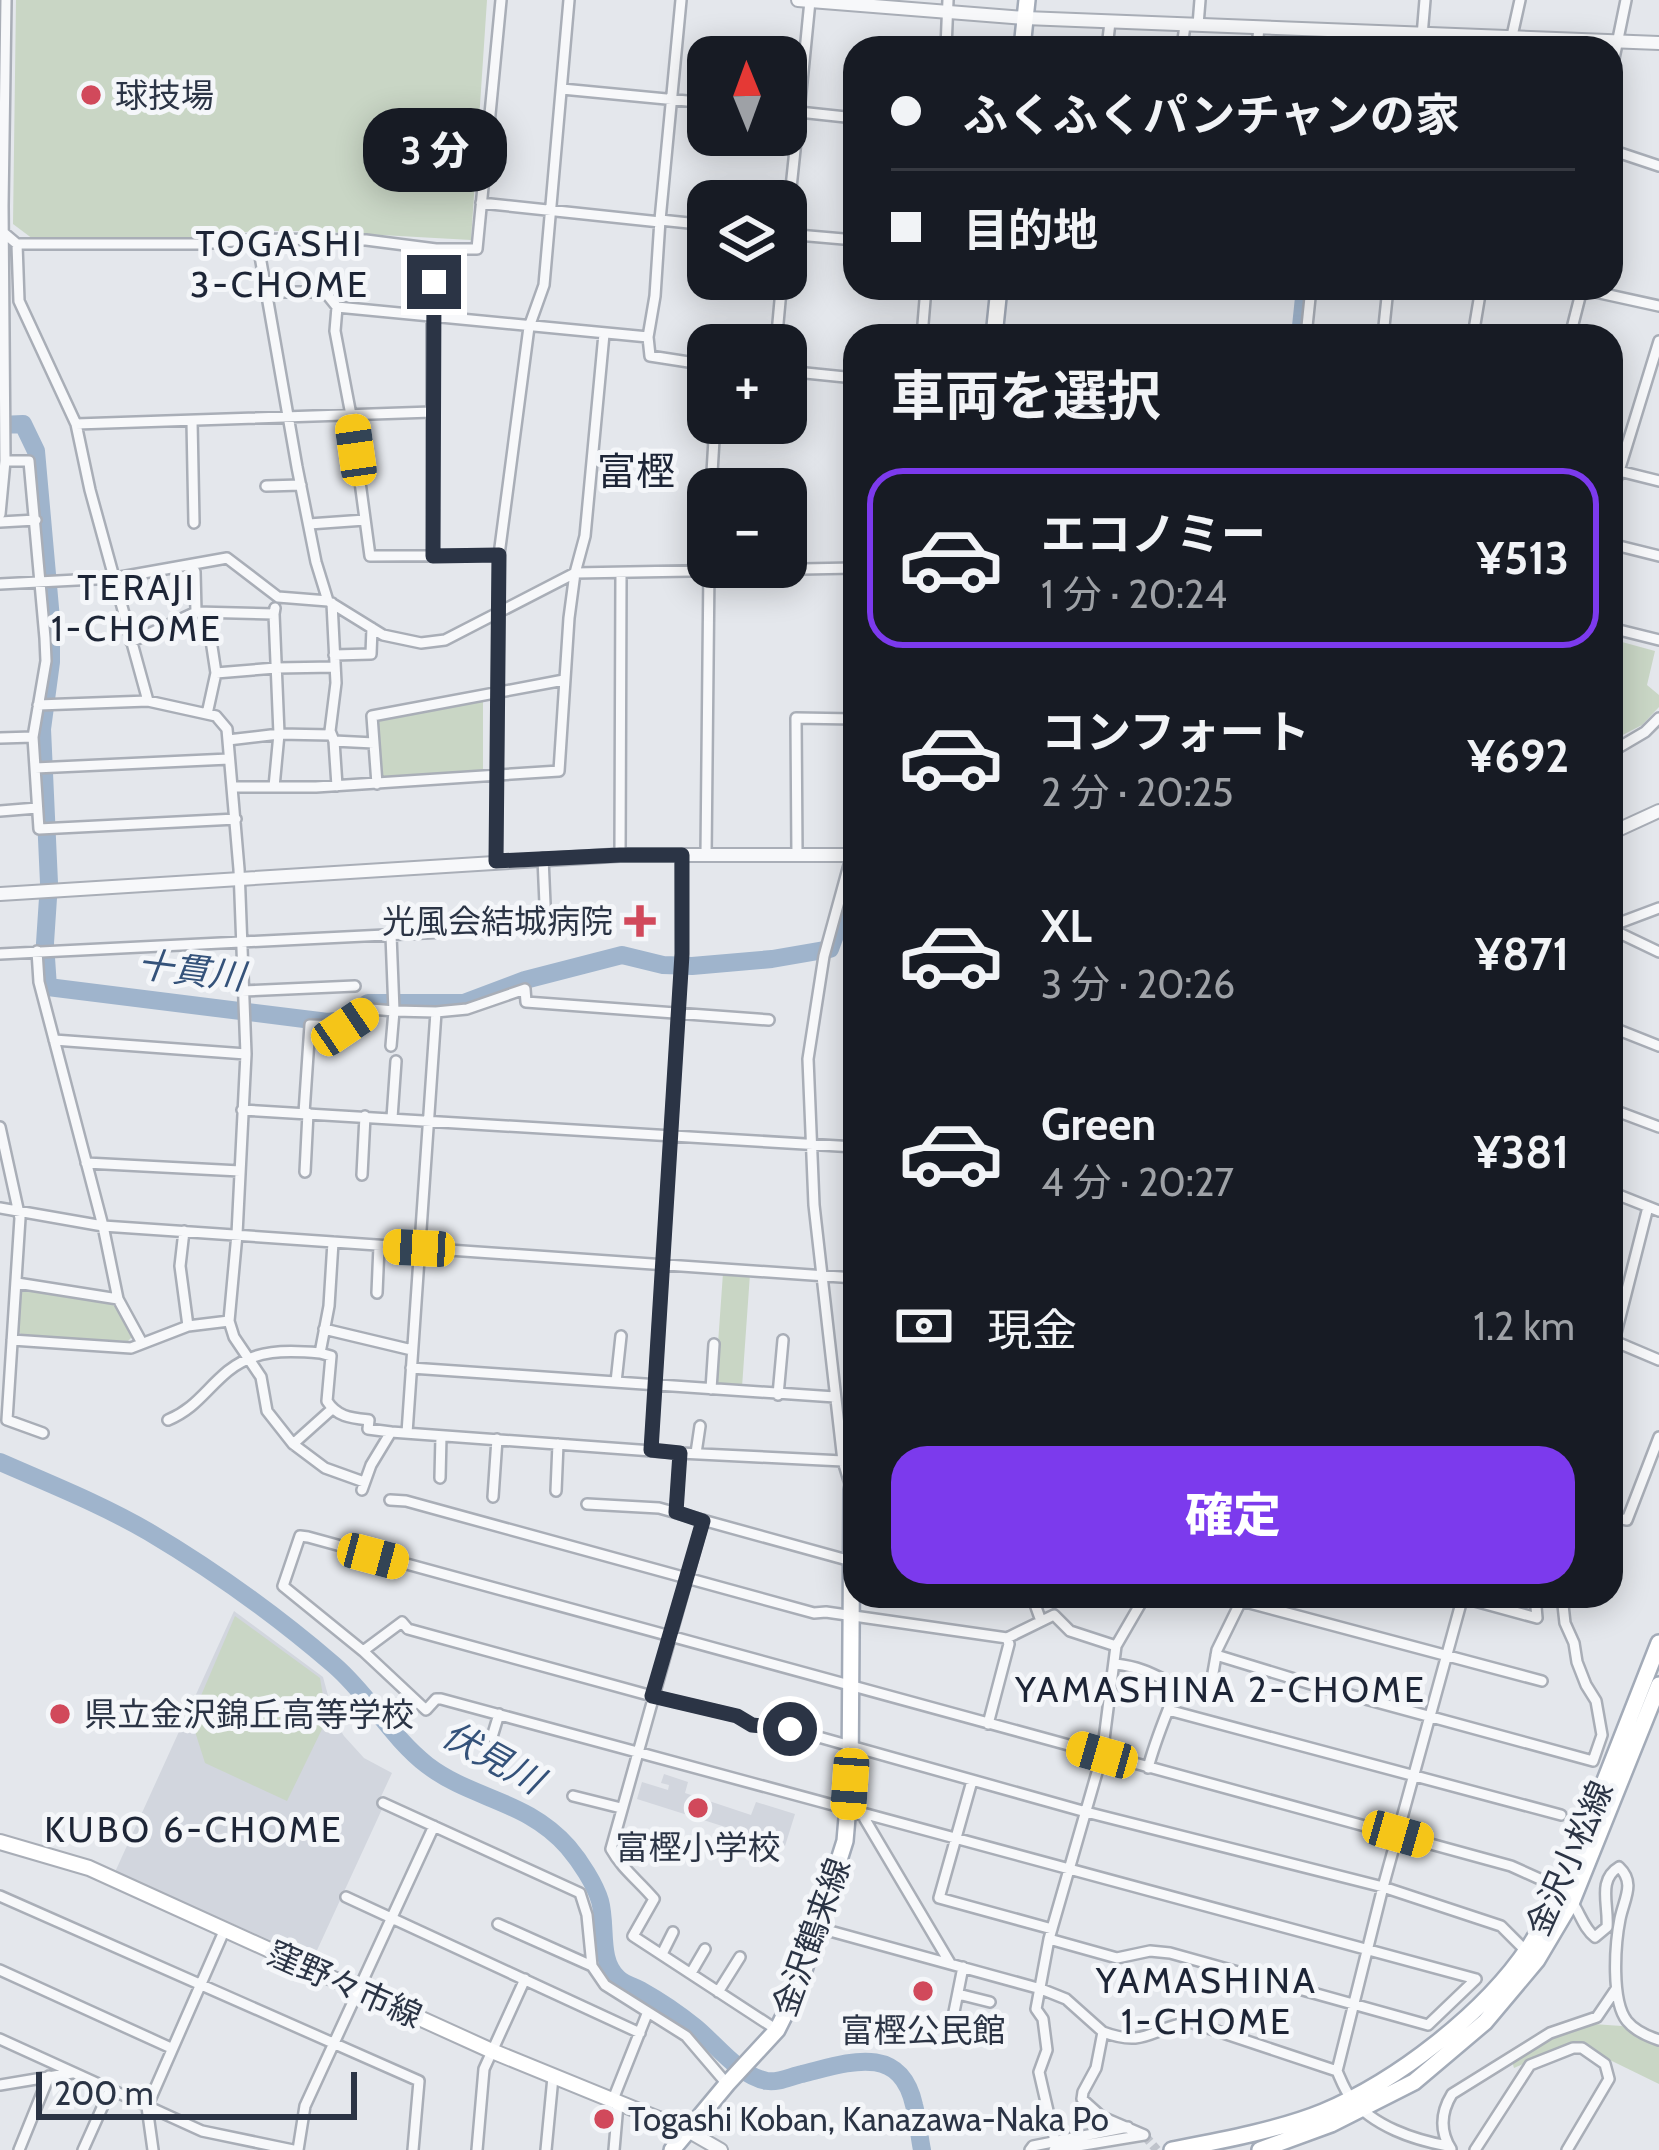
<!DOCTYPE html>
<html lang="ja">
<meta charset="utf-8">
<style>
body{margin:0;font-family:Cabin,"Noto Sans JP",sans-serif;background:#242831;color:#f1f3f6;height:100vh;display:flex;flex-direction:column;font-size:45px;white-space:nowrap}
*{box-sizing:border-box;margin:0}
p{font-size:39px;color:#9ea1a6}
.icon{flex:none;width:66px;height:66px;fill:none;stroke:currentColor;stroke-width:2;stroke-linecap:round;stroke-linejoin:round}
.map{position:relative;flex:1;overflow:hidden}
.panel{position:absolute;left:843px;top:324px;width:780px;height:1284px;display:flex;flex-direction:column;background:#171b24;border-radius:36px;box-shadow:0 6px 30px #0003}
.panel>*{flex:none}
.banner{position:absolute;left:843px;top:36px;width:780px;height:264px;border-radius:36px;box-shadow:0 6px 30px #0003;display:grid;align-content:center;height:264px;padding:0 48px;background:#171b24}
.needle{width:78px;rotate:359deg}
.tools{position:absolute;left:687px;top:36px;display:grid;gap:24px}
.tools a{display:grid;place-items:center;width:120px;height:120px;border-radius:24px;background:#171b24;box-shadow:0 6px 30px #0003;font-size:60px}
.scale{position:absolute;left:36px;bottom:30px;width:321px;box-sizing:border-box;padding-left:12px;border:6px solid #2b3445;border-top:0;font-size:33px;line-height:42px;white-space:nowrap;color:#2b3445;-webkit-text-stroke:9px #f4f6f9;paint-order:stroke}
.end{position:absolute;width:54px;height:54px;margin:-27px;border:15px solid #2b3445;background:#fff;box-shadow:0 0 0 6px #fff}
.from{border-radius:50%}
.bubble{position:absolute;height:84px;border-radius:36px;background:#171b24;box-shadow:0 6px 30px #0003;font-size:39px;font-weight:800;line-height:84px;text-align:center}
.car{position:absolute;width:36px;height:72px;margin:-36px -18px;border-radius:15px;box-shadow:0 0 9px 3px #0007;background:linear-gradient(#f5c518 24%,#345 0 40%,#f5c518 0 76%,#345 0 86%,#f5c518 0)}
.banner b{display:flex;align-items:center;gap:42px;height:114px;font-size:45px}
.banner b+b{border-top:3px solid #363941}
.banner i{width:30px;height:30px;background:#f1f3f6}
ul{padding:0;list-style:none}
li{display:flex;align-items:center;gap:36px;height:180px;margin:0 24px 18px;padding:0 24px;border:6px solid transparent;border-radius:36px}
li div{flex:1}
li b{display:block;font-size:45px}
li em{font-style:normal;font-weight:800}
li.on{border-color:#7c3aed}
li>.icon{width:108px;height:108px;stroke-width:1.5}
h2{padding:0 48px;font-size:54px;line-height:144px}
.pay{display:flex;align-items:center;gap:30px;height:132px;padding:0 48px;font-size:45px}
.pay p{margin-inline-start:auto}
.action{display:flex;gap:24px;margin-top:auto;padding:24px 48px}
.action a{flex:1;height:138px;border-radius:36px;background:#7c3aed;color:#fff;font-size:48px;font-weight:800;line-height:138px;text-align:center}
.map>svg:first-child{display:block}
.built{fill:#d2d6de}
.green{fill:#c9d6c5}
.lines{fill:none;stroke-linecap:round;stroke-linejoin:round}
.river{stroke:#9fb4cc;stroke-width:18}
.minor-tunnel{stroke:#bfc3cb;stroke-width:9;stroke-dasharray:9 4.5;stroke-linecap:butt}
.minor-casing{stroke:#a9aeb7;stroke-width:14}
.tertiary-casing{stroke:#a9aeb7;stroke-width:16}
.secondary-casing{stroke:#a9aeb7;stroke-width:18}
.primary-casing{stroke:#a3abb8;stroke-width:20}
.minor{stroke:#f7f8fa;stroke-width:9}
.tertiary{stroke:#f7f8fa;stroke-width:12}
.secondary{stroke:#fff;stroke-width:14}
.primary{stroke:#fff;stroke-width:15}
.route{stroke:#2b3445;stroke-width:15}
.poi-dot{fill:#d1495b;stroke:#f4f6f9;stroke-width:4.5}
.labels{text-anchor:middle;dominant-baseline:central;stroke-width:10;stroke-linejoin:round;paint-order:stroke}
.poi-label{font-size:33px;fill:#2b3445;stroke:#f4f6f9;text-anchor:start}
.street-label{font-size:33px;fill:#2b3445;stroke:#f4f6f9}
.neighbourhood-label{font-size:36px;letter-spacing:3px;fill:#1d2536;stroke:#f4f6f9}
.water-label{font-size:36px;font-style:italic;fill:#34527a;stroke:#f4f6f9}
.quarter-label{font-size:39px;fill:#1d2536;stroke:#f4f6f9}
</style>
<div class="map">
<svg width="1659" height="2150" viewBox="0 0 1659 2150">
<rect width="100%" height="100%" fill="#e4e7ec"/>
<path class="built" d="M234 1611 323 1677 335 1721 344 1736 364 1758 392 1773 378 1803 383 1807 313 1959 115 1872Z
M664 1774 688 1782 685 1793 751 1815 756 1802 795 1814 785 1846 637 1799 642 1782 668 1790 669 1785 661 1783Z"/>
<path class="green" d="M16 0H487L471 240 309 231H253L200 239H33L13 224Z
M1611 639 1655 651 1647 685 1659 695V707L1642 725 1611 741Z
M483 701V772L383 777 377 719Z
M723 1273 750 1274 742 1387 715 1386Z
M26 1287 108 1302 116 1307 132 1337 128 1341 23 1336 18 1331 20 1292Z
M235 1616 320 1678 327 1719 287 1801 205 1763 191 1719Z
M1593 2024 1622 2026 1659 2047V2084L1573 2042 1514 2068 1512 2061 1552 2035Z"/>
<g class="lines">
<path class="river" d="M1300 336 1305 288
M0 425 23 424 36 451 51 619V662L42 729 49 883 45 943 48 987 328 1022 343 1020 368 1003H464L525 980 622 955 663 965 692 966 772 959 830 949 855 881
M0 1462C50 1484 101 1504 149 1532 213 1570 277 1616 334 1665 368 1694 391 1737 427 1765 473 1800 527 1800 568 1847 580 1861 595 1884 600 1901 607 1926 598 1961 618 1978 624 1984 635 1987 642 1991 660 2001 679 2014 695 2027 716 2044 739 2076 767 2081 778 2083 792 2076 802 2074 847 2063 900 2042 914 2105 918 2120 919 2135 922 2150"/>
<path class="minor-tunnel" d="M1144 2135 1157 2150"/>
<defs>
<path id="minor" d="M1198 25 1200 0
M1512 36 1520 0
M946 48 948 0
M1107 48 1110 22
M1182 48 1185 25
M1257 48 1259 27
M1333 48 1335 30
M1421 48 1425 0
M1611 73 1626 0
M562 89 708 103
M786 111 799 112 810 1
M1611 150 1659 166
M481 203 660 222
M660 220 681 0
M708 225 660 220 655 296 648 337 650 356 708 365
M4 233 17 244H201L257 239 366 240 436 249H477L501 0
M786 234 855 240
M786 235 799 112 855 118
M257 239 297 467 316 562 328 601
M17 244 19 301 76 424 90 490 148 701
M1577 288 1659 306
M265 292H325L337 307 648 337
M337 307 335 331 351 415 370 556 499 555
M922 336 926 288
M1306 336 1311 288
M1383 336 1388 288
M1473 336 1481 288
M1570 336 1582 289
M776 345 782 279
M786 371 855 378
M432 412 433 556
M192 421 194 523
M76 424 432 412V316L436 249
M5 461H29L45 638 46 661 33 737 39 829 236 819
M1611 469 1659 481
M266 486 301 485
M711 489 715 423
M1611 497 1659 341
M0 514 5 461 3 206 6 0
M0 522 36 520
M309 524 365 520
M1611 544 1659 556
M192 565 195 572 196 612
M0 584 115 578 227 558 278 597 328 601 383 635 421 643 445 640 575 573 855 568
M332 603 336 683 330 731 334 741 337 786
M207 614 216 673
M274 614 279 734 274 787
M1611 628 1659 640
M131 642 196 612 274 614 275 608
M334 655 371 654 372 628
M38 705 148 701 216 716 227 729 239 869 246 1054 237 1234 229 1321 234 1337 261 1377 267 1411 293 1444 325 1468 364 1482
M207 714 216 673 276 668 335 667
M0 738 33 737
M228 740 279 734 331 735
M334 741 374 743
M1611 752 1645 732 1659 718
M35 768 229 759
M377 784 372 716 564 680
M233 787H316L559 771 569 618 575 573 585 536 604 334
M0 811 37 808
M620 855 621 573
M797 855 796 718 855 719
M706 856 709 567
M496 861 499 555 529 327 544 285 569 0
M1611 926 1659 908
M1611 929 1659 952
M391 935 394 1011 436 1012 407 1433
M37 951 39 982 103 1226 118 1299 142 1343
M0 954 546 927 543 858
M242 991 355 986
M436 1012 467 1009 525 989 526 1002 769 1020
M1611 1027 1659 1046
M54 1040 246 1054
M1611 1109 1659 1127
M242 1110 855 1147
M304 1113 310 1025 345 1026 371 1009 394 1011 391 1046
M392 1118 396 1061
M0 1127 20 1218 7 1420 43 1433
M86 1163 240 1171
M305 1172 308 1113
M362 1175 365 1116
M1611 1192 1659 1211
M1648 1207 1614 1341 1659 1360
M0 1208 103 1226 855 1278
M184 1231 180 1266 188 1326
M333 1242 329 1306 320 1353 331 1356 327 1401C337 1417 351 1418 369 1420L368 1429 391 1432
M17 1283 118 1299
M377 1293 379 1246
M324 1329 412 1350
M12 1340 131 1348 188 1326 229 1321
M411 1368 835 1397
M616 1382 621 1336
M711 1389 714 1344
M778 1395 783 1340
M168 1420C196 1408 205 1390 228 1371 255 1349 287 1350 320 1353
M293 1444 332 1409
M651 1450 682 954 681 855
M696 1453 700 1426
M440 1478 441 1436
M850 1484 843 1461 814 1205 808 1059 824 956 855 843
M362 1490 371 1465 391 1432 680 1453 843 1461
M556 1491 558 1444
M493 1497 497 1439
M390 1500 406 1501 814 1613 826 1612 1007 1638 1054 1615 1070 1631 1116 1646 1102 1755 1049 1939 1036 2009 1043 2019 1047 2050 1039 2072 1055 2141
M587 1504 659 1508 851 1561
M676 1512 680 1453
M1611 1517 1627 1520 1659 1437
M703 1521 611 1849C622 1869 639 1881 654 1899L633 1936 777 2030
M1032 1596 1041 1621
M1223 1596 1542 1681
M1460 1597 1537 1618 1535 1596
M1116 1646 1145 1596
M363 1651 426 1710 436 1699H441L1476 1979
M1216 1655 1314 1685 1593 1761 1602 1735 1596 1701 1586 1685 1577 1662 1574 1643 1565 1623 1562 1596
M1116 1664C1138 1667 1147 1671 1167 1681 1179 1687 1196 1688 1210 1690L1217 1650 1243 1597
M1168 1710 1561 1815
M988 1724 1009 1644 1007 1638
M492 1737 499 1714
M1148 1768C1156 1737 1167 1714 1178 1684
M972 1781 939 1898 1052 1929
M573 1796 621 1808
M383 1803 580 1893 587 1915 592 1966 605 1985 686 2036 727 2084
M859 1814 863 1816 950 1963
M0 1896 419 2081 413 2150
M346 1897 640 2033
M1572 1902C1580 1913 1584 1929 1595 1937L1607 1927C1609 1905 1597 1880 1619 1867 1636 1883 1624 1899 1620 1919 1615 1944 1611 2001 1627 2021 1635 2031 1647 2036 1659 2040
M498 1924 592 1966
M819 1928 1041 1989 1066 1999 1103 2032
M1049 1939 1117 1958 1150 1951 1170 1953 1428 2025 1476 1979
M1526 1951 1501 1926 1383 1887 1086 1812 790 1729 752 1725 737 1716 652 1696 408 1629 402 1622 363 1651 283 1586 300 1536 308 1537 1511 1866 1562 1889
M662 1954 673 1932
M0 1970 171 2048
M691 1973 705 1949
M718 1992 740 1957
M958 1994 990 2002
M952 2022 963 1967
M0 2039 202 2131 293 2150
M1337 2071 1383 1887 1463 1596
M0 2085 72 2073
M612 2102 647 2014
M1144 2135 1102 2117 1082 2099 1083 2092 1096 2068 1103 2032C1146 2048 1151 2028 1190 2022L1337 2071C1341 2080 1345 2091 1351 2098 1373 2126 1414 2140 1448 2146
M1451 2149C1439 2130 1441 2112 1452 2094L1550 2033 1597 2017 1616 1989
M19 2150 49 2076
M83 2150 110 2090
M153 2150 147 2107 225 1929
M298 2150 305 2106 434 1826
M477 2150 484 2069 525 1979
M546 2150 553 2077
M614 2150 618 2104
M1030 2150 1033 2146 1128 2127
M1054 2150 1144 2135
M1475 2150 1530 2065 1573 2048H1582L1605 2064 1609 2079 1567 2150"/>
<path id="tertiary" d="M798 0 1025 18 1659 43
M1611 833 1659 811
M0 894 620 855H855
M688 2131 721 2150"/>
<path id="secondary" d="M0 1842 89 1868 492 2051 688 2131"/>
<path id="primary" d="M1022 48 1027 0
M994 336 999 288
M672 2150 727 2084 777 2030 799 1986 845 1841 850 1783 852 1490 855 1470
M1172 2150C1219 2141 1279 2130 1323 2112 1397 2081 1485 2013 1529 1947 1561 1899 1581 1842 1602 1788 1621 1740 1640 1691 1659 1643
M1260 2150 1331 2124 1414 2082 1485 2022 1537 1960 1572 1901 1659 1685"/>
</defs>
<use href="#minor" class="minor-casing"/>
<use href="#tertiary" class="tertiary-casing"/>
<use href="#secondary" class="secondary-casing"/>
<use href="#primary" class="primary-casing"/>
<use href="#minor" class="minor"/>
<use href="#tertiary" class="tertiary"/>
<use href="#secondary" class="secondary"/>
<use href="#primary" class="primary"/>
</g>
<g class="lines">
<path class="route" d="M434 282 433 556 499 555 496 861 620 855H682V954L651 1450 680 1453 676 1512 703 1521 652 1696 737 1716 752 1725 790 1729"/>
</g>
<g class="poi-dot">
<circle cx="91" cy="95" r="12"/>
<path d="M634 903h12v12h12v12h-12v12h-12v-12h-12v-12h12z"/>
<circle cx="60" cy="1714" r="12"/>
<circle cx="698" cy="1808" r="12"/>
<circle cx="923" cy="1991" r="12"/>
<circle cx="604" cy="2119" r="12"/>
</g>
<g class="labels">
<g class="poi-label">
<text x="115" y="95">球技場</text>
<text x="613" y="921" text-anchor="end">光風会結城病院</text>
<text x="84" y="1714">県立金沢錦丘高等学校</text>
<text x="698" y="1847" text-anchor="middle">富樫小学校</text>
<text x="923" y="2030" text-anchor="middle">富樫公民館</text>
<text x="628" y="2119">Togashi Koban, Kanazawa-Naka Po</text>
</g>
<g class="street-label">
<text transform="translate(1569 1858) rotate(-66)">金沢小松線</text>
<text transform="translate(811 1937) rotate(-70)">金沢鶴来線</text>
<text transform="translate(345 1984) rotate(24)">窪野々市線</text>
</g>
<g class="neighbourhood-label">
<text x="280" y="243">TOGASHI<tspan x="280" dy="41">3-CHOME</tspan></text>
<text x="137" y="587">TERAJI<tspan x="137" dy="41">1-CHOME</tspan></text>
<text x="1221" y="1689">YAMASHINA 2-CHOME</text>
<text x="194" y="1829">KUBO 6-CHOME</text>
<text x="1207" y="1980">YAMASHINA<tspan x="1207" dy="41">1-CHOME</tspan></text>
</g>
<g class="water-label">
<text transform="translate(191 970) rotate(7)">十貫川</text>
<text transform="translate(493 1757) rotate(29)">伏見川</text>
</g>
<g class="quarter-label">
<text x="636" y="471">富樫</text>
</g>
</g>
</svg>
<div class="tools">
<a><svg class="needle" viewBox="-14 -14 28 28"><path d="M0-13l5 13h-10z" fill="#e53935"/><path d="M0 13l5-13h-10z" fill="#9ea1a6"/></svg></a>
<a><svg class="icon" aria-label="layers" viewBox="0 0 24 24"><path d="M12 4l9 5-9 5-9-5zM3 14l9 5 9-5"/></svg></a>
<a>+</a>
<a>−</a>
</div>
<div class="scale">200 m</div>
<i class="end from" style="left:790px;top:1729px"></i>
<i class="end" style="left:434px;top:282px"></i>
<div class="bubble" style="left:363px;top:108px;width:144px">3 分</div>
<i class="car" style="left:356px;top:450px;rotate:352deg"></i>
<i class="car" style="left:345px;top:1027px;rotate:56deg"></i>
<i class="car" style="left:419px;top:1248px;rotate:273deg"></i>
<i class="car" style="left:373px;top:1556px;rotate:105deg"></i>
<i class="car" style="left:1102px;top:1755px;rotate:286deg"></i>
<i class="car" style="left:850px;top:1784px;rotate:184deg"></i>
<i class="car" style="left:1398px;top:1834px;rotate:106deg"></i>
<div class="banner">
<b><i class="from"></i>ふくふくパンチャンの家</b>
<b><i></i>目的地</b>
</div>
<section class="panel">
<h2>車両を選択</h2>
<ul>
<li class="on"><svg class="icon" aria-label="car" viewBox="0 0 24 24"><path d="M5 17H2v-5l4-1 3-4h7l3 4 3 1v5h-3M9 17h6M6 11h13"/><circle cx="7" cy="17" r="2"/><circle cx="17" cy="17" r="2"/></svg><div><b>エコノミー</b><p>1 分 · 20:24</p></div><em>¥513</em></li>
<li><svg class="icon" aria-label="car" viewBox="0 0 24 24"><path d="M5 17H2v-5l4-1 3-4h7l3 4 3 1v5h-3M9 17h6M6 11h13"/><circle cx="7" cy="17" r="2"/><circle cx="17" cy="17" r="2"/></svg><div><b>コンフォート</b><p>2 分 · 20:25</p></div><em>¥692</em></li>
<li><svg class="icon" aria-label="car" viewBox="0 0 24 24"><path d="M5 17H2v-5l4-1 3-4h7l3 4 3 1v5h-3M9 17h6M6 11h13"/><circle cx="7" cy="17" r="2"/><circle cx="17" cy="17" r="2"/></svg><div><b>XL</b><p>3 分 · 20:26</p></div><em>¥871</em></li>
<li><svg class="icon" aria-label="car" viewBox="0 0 24 24"><path d="M5 17H2v-5l4-1 3-4h7l3 4 3 1v5h-3M9 17h6M6 11h13"/><circle cx="7" cy="17" r="2"/><circle cx="17" cy="17" r="2"/></svg><div><b>Green</b><p>4 分 · 20:27</p></div><em>¥381</em></li>
</ul>
<div class="pay"><svg class="icon" aria-label="cash" viewBox="0 0 24 24"><path d="M3 7h18v10H3z"/><circle cx="12" cy="12" r="2"/></svg>現金<p>1.2 km</p></div>
<div class="action"><a>確定</a></div>
</section>
</div>
